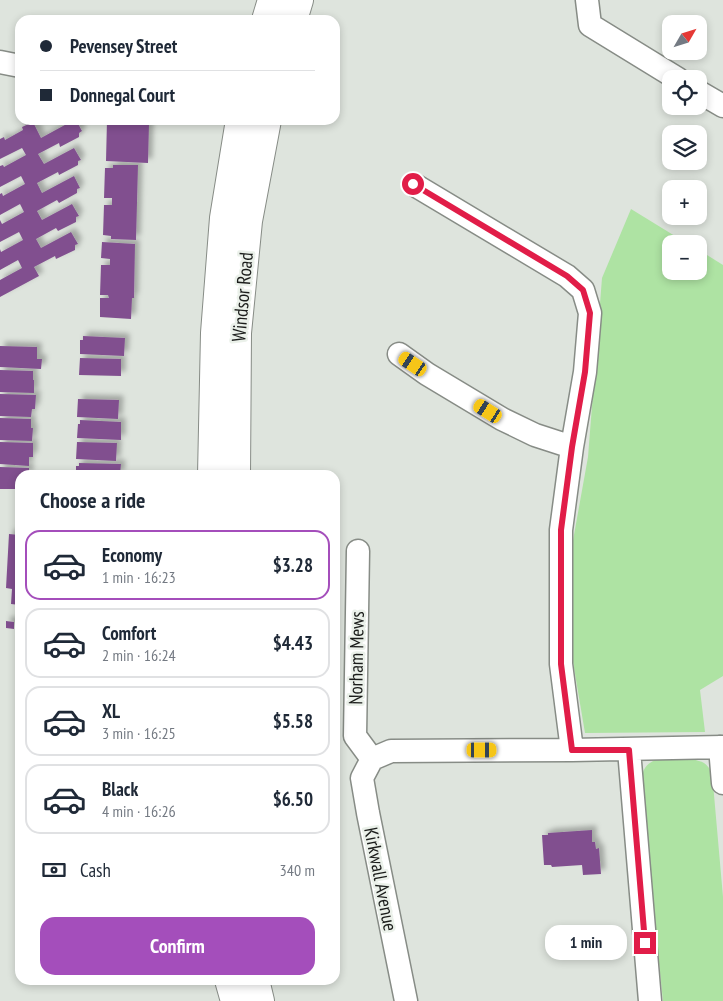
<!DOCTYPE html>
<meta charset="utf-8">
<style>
body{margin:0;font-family:"PT Sans Narrow",sans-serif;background:#f2f2f3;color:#1f2937;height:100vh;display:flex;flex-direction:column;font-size:19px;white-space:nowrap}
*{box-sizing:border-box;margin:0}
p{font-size:16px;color:#747a83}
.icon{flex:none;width:28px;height:28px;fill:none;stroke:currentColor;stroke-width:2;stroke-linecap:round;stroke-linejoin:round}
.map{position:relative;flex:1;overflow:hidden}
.details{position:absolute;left:15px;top:470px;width:325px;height:515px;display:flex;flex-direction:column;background:#fff;border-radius:15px;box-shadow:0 2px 8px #0003}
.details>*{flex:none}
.guide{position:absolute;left:15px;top:15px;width:325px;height:110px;border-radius:15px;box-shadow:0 2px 8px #0003;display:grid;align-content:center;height:110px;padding:0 25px;background:#fff}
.needle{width:32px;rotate:51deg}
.tools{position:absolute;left:662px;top:15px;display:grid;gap:10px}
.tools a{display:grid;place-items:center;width:45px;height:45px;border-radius:10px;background:#fff;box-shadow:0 2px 8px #0003;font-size:25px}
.end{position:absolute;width:22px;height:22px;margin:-11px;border:6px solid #e11d48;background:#fff;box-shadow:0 0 0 2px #fff}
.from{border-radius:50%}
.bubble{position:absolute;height:35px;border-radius:15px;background:#fff;box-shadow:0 2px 8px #0003;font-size:16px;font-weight:600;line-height:35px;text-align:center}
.car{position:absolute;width:15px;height:30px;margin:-15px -8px;border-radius:6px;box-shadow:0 0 4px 1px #0007;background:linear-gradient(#f5c518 24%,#345 0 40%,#f5c518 0 76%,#345 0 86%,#f5c518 0)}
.guide b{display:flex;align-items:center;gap:18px;height:48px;font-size:19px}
.guide b+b{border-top:1px solid #e0e1e3}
.guide i{width:12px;height:12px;background:#1f2937}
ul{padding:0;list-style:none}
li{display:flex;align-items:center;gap:15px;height:70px;margin:0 10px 8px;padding:0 15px;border:2px solid #e0e1e3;border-radius:15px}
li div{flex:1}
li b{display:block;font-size:19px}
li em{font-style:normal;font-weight:600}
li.on{border-color:#a44ebb}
li>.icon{width:45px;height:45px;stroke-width:1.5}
h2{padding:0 25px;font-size:22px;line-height:60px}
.pay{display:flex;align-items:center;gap:12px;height:55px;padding:0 25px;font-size:19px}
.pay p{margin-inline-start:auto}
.primary-button{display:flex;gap:10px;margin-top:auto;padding:10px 25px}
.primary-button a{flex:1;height:58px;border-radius:15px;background:#a44ebb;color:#fff;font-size:20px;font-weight:600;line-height:58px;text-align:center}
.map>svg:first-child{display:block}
.green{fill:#aee3a3}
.building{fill:#81508f;filter:url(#shadow)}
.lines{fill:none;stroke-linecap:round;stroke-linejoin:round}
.minor-casing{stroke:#878c86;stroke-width:25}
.major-casing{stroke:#878c86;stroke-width:30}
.minor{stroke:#fff;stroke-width:22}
.major{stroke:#fff;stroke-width:28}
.route{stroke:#e11d48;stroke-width:6}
.labels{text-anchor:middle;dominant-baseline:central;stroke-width:5;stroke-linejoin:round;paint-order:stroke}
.street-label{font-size:19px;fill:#1b1d1b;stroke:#ebf1ea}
</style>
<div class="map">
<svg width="723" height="1001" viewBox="0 0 723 1001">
<defs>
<filter id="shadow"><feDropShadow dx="4.5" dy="-4.5" stdDeviation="2.5" flood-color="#0004"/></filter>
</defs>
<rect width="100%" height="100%" fill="#dee4dd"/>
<path class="green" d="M631 209 688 244H671V271H699V250L723 265V676L700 690 705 732 585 733 573 662 572 546 588 457 602 278Z
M657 759C668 759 695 757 704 763 707 765 710 769 712 772L723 897V1001H663L640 783C643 770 644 765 657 759Z"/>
<path class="building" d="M74 120H76L82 131 79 133V137L60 147 59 143 38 154 44 164 74 148 81 160 78 161V165L59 175 58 172 37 183 42 193 74 176 80 188 77 189V193L59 203 57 200 37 211 42 220 72 204 79 216 76 217V222L58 231 56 228 36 239 41 248 71 232 78 244 75 245V250L56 259 55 256 34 267 39 276 0 297V280L22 268 18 260 0 270V249L1 252 23 240 19 232 0 242V220L2 224 24 212 20 204 0 215V194L2 193 3 196 25 184 21 176 0 187V166L3 165 4 167 26 155 22 148 0 159V139L4 137 5 140 23 130 22 127 33 122 41 138Z
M107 120H154V124H149L148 163 106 161Z
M113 165H138L136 240 111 239V236L103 235 104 205H112V198H104L105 168H113Z
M102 242 135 244 134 298H132L131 319 100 317V298H109L108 295H100L101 265H110V259L101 258Z
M83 336 125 338 124 356 80 354V340H83Z
M0 346 37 347V359H42L41 369 0 367Z
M80 358 121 359V376L79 375Z
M0 370 33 371V380H34V393L0 392Z
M0 394 36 395 35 409H32L31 417 0 416Z
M78 399 119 400 118 419 77 417Z
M0 418 31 419V428H33L32 441 0 440Z
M80 420 121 422V440L77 438 78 424H80Z
M0 442 33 443V457H29V466L0 464Z
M77 442 117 443 116 461 76 459Z
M79 463 121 464 120 475H76V466H79Z
M0 467 29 468V475H20V489H0Z
M9 534 20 535V605L11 604 12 589 6 588Z
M6 621 14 622V629L6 628Z
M16 637 20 638V654H15Z
M592 830V842H595L596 849 599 848 601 874 583 875 582 865 552 867 551 865H544L542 835H548V833Z"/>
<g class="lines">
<defs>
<path id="minor" d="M587 0 590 25 678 79
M0 62 20 66
M699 92 723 106
M413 184 567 276 583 290 590 313 585 372 572 447 561 530V664L572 750
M399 354 427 374 502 419 535 435 572 447
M358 551 355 736 372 759
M720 747 723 783
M629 750 650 1001
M372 759 391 751 572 750 723 747
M372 759 362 778 368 813 406 1001"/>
<path id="major" d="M266 20 272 0
M293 20 299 0
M212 475 215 333 224 218 240 120
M236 475 237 333 248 221 267 120
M229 980 235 1001
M255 980 260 1001"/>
</defs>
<use href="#minor" class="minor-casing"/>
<use href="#major" class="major-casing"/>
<use href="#minor" class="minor"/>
<use href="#major" class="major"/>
</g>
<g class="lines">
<path class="route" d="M413 184 567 276 583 290 590 313 585 372 572 447 561 530V664L572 750H629L645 943"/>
</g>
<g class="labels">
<g class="street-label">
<text transform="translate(242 297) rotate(-85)">Windsor Road</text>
<text transform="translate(356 658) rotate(-89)">Norham Mews</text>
<text transform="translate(381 879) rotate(79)">Kirkwall Avenue</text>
</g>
</g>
</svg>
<div class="tools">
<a><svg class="needle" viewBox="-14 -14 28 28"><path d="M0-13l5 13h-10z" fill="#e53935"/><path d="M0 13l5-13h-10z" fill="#747a83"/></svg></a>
<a><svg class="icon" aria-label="locate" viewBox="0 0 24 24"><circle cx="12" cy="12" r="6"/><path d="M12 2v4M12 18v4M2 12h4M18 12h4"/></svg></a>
<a><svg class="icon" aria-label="layers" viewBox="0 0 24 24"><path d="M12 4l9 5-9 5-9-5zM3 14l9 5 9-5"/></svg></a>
<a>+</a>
<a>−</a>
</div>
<i class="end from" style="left:413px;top:184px"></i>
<i class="end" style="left:645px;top:943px"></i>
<div class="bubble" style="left:545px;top:925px;width:82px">1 min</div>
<i class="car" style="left:413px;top:364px;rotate:304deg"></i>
<i class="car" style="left:488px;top:411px;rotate:302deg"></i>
<i class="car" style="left:482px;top:750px;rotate:90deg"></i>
<div class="guide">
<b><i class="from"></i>Pevensey Street</b>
<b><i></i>Donnegal Court</b>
</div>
<section class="details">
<h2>Choose a ride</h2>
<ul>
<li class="on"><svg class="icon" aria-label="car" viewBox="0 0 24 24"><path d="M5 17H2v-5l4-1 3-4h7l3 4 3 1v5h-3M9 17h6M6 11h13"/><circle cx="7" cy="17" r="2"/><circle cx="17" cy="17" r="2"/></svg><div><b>Economy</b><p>1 min · 16:23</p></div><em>$3.28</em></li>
<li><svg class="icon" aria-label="car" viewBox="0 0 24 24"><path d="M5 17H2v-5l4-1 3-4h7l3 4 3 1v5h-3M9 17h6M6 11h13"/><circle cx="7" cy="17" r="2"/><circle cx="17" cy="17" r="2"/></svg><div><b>Comfort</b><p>2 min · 16:24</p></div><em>$4.43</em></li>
<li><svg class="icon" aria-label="car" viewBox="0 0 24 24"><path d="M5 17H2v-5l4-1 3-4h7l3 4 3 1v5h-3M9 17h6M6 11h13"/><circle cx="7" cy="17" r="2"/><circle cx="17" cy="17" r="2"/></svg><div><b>XL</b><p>3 min · 16:25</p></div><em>$5.58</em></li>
<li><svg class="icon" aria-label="car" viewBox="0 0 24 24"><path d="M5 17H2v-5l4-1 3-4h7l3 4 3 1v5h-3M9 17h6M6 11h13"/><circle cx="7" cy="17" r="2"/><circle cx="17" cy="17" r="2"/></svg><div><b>Black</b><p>4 min · 16:26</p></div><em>$6.50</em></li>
</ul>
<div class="pay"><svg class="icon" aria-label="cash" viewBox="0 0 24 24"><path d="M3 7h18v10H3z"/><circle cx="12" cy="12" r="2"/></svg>Cash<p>340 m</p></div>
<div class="primary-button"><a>Confirm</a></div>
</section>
</div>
